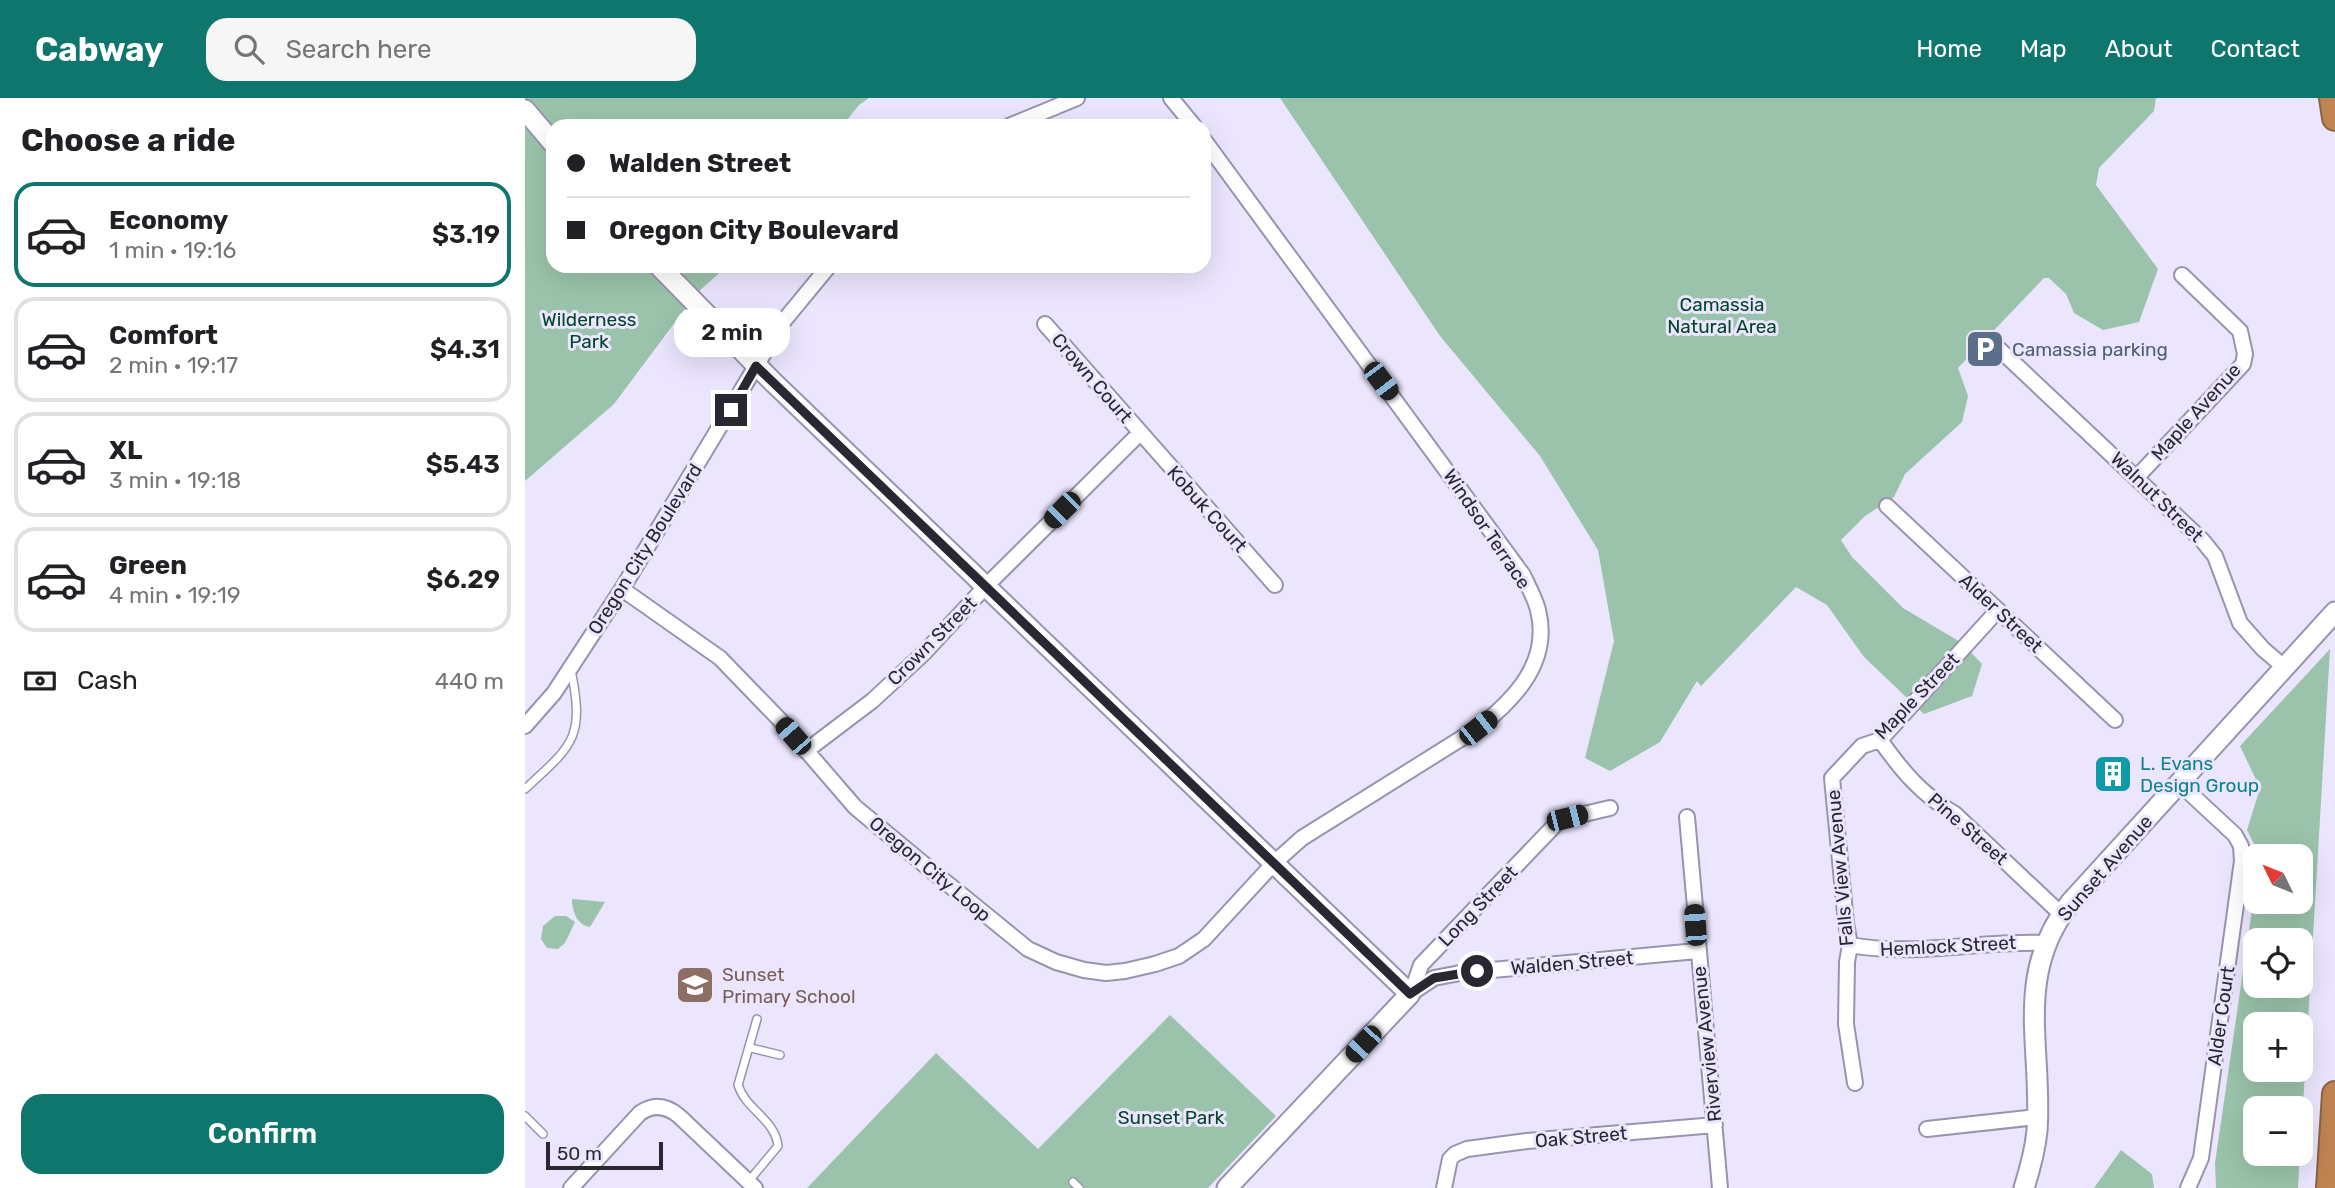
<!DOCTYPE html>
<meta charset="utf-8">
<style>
body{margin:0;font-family:Rubik,sans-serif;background:#f6f6f6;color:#202124;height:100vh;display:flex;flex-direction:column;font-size:26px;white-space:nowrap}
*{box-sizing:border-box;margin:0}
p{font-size:23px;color:#757577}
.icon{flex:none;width:38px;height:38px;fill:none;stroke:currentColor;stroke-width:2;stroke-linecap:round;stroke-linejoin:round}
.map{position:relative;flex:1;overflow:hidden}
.details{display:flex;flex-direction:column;background:#fff;width:525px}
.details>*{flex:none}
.guide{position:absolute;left:21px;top:21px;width:665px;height:154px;border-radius:21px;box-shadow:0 7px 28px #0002;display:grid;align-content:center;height:154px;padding:0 21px;background:#fff}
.needle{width:46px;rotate:313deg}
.controls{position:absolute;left:1718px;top:746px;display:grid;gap:14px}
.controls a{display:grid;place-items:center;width:70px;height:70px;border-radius:14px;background:#fff;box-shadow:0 7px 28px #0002;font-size:35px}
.scale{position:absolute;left:21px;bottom:18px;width:117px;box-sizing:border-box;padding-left:7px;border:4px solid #2a2732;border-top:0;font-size:19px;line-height:24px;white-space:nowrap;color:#2a2732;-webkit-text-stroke:5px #ebe5fd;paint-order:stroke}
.end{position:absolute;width:32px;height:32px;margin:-16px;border:9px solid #2a2732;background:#fff;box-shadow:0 0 0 4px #fff}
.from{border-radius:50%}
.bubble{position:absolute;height:49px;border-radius:21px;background:#fff;box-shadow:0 7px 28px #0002;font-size:23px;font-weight:600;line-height:49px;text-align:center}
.car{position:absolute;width:21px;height:42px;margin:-21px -10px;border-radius:9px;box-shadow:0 0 5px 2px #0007;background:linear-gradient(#222 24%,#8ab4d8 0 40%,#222 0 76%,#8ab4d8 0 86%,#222 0)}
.guide b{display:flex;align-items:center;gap:24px;height:66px;font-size:26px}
.guide b+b{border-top:2px solid #e0e0e0}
.guide i{width:18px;height:18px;background:#202124}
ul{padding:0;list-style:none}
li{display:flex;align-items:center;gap:21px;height:105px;margin:0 14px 10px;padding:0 7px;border:4px solid #e0e0e0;border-radius:21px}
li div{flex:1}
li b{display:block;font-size:26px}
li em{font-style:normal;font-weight:600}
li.selected{border-color:#0f766e}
li>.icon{width:63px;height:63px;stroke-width:1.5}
h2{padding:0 21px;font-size:32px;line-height:84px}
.pay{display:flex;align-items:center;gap:18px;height:77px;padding:0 21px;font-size:26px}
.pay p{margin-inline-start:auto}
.button{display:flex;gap:14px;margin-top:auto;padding:14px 21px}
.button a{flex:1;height:80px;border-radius:21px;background:#0f766e;color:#fff;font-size:28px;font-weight:600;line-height:80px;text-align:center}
header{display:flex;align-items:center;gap:42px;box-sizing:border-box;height:98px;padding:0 35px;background:#0f766e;color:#fff}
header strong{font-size:33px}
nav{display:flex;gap:38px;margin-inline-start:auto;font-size:24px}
.search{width:490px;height:63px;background:#f6f6f6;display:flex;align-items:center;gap:18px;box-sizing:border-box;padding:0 24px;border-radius:21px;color:#757577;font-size:26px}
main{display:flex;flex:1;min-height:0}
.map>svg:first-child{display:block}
.green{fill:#9bc3ab;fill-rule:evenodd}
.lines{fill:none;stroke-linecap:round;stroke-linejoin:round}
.lane-casing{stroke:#9a93af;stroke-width:10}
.street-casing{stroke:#9a93af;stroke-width:18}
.secondary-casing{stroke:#9a93af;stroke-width:23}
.highway-casing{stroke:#8b6346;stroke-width:28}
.lane{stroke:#fff;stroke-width:7}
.street{stroke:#fff;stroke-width:14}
.secondary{stroke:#fff;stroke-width:19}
.highway{stroke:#bf8451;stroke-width:24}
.route{stroke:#2a2732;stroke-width:9}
.labels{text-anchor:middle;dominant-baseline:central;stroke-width:6;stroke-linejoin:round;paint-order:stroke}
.park-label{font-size:19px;fill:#014629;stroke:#ebe5fd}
.service-label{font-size:19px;fill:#4e5e75;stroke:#ebe5fd;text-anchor:start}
.street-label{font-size:19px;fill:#2a2732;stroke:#ebe5fd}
.culture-label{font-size:19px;fill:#0d838f;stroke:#ebe5fd;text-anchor:start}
.education-label{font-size:19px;fill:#785e54;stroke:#ebe5fd;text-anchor:start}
</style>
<header>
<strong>Cabway</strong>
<div class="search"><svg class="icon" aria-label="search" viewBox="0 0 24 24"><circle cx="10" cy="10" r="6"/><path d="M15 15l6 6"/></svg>Search here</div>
<nav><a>Home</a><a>Map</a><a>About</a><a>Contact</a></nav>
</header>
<main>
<section class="details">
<h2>Choose a ride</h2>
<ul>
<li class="selected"><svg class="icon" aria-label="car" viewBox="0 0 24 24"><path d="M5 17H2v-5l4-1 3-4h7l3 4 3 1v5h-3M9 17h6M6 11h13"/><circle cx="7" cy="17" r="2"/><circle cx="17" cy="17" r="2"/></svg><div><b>Economy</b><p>1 min · 19:16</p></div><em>$3.19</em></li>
<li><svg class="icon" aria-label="car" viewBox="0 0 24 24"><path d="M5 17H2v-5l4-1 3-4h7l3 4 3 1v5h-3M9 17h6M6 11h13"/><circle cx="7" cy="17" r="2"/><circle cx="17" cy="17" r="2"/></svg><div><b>Comfort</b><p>2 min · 19:17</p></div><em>$4.31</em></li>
<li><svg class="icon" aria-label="car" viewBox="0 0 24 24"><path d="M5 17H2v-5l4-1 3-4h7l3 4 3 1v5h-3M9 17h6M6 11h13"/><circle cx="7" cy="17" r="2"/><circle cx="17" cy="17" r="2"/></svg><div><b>XL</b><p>3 min · 19:18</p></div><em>$5.43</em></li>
<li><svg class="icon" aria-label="car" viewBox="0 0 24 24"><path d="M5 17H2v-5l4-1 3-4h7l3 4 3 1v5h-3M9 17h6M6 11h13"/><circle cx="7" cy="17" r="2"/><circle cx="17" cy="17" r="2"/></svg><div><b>Green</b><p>4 min · 19:19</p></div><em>$6.29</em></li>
</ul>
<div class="pay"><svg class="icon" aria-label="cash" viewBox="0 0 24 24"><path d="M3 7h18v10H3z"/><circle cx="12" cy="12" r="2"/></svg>Cash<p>440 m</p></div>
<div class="button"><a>Confirm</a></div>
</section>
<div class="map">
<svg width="1810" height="1090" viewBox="0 0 1810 1090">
<rect width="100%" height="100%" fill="#ebe5fd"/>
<path class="green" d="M0 0H344L334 7 317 28H28V168H202L171 196 89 306 0 383Z
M755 0H1631L1629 13 1574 70 1571 87 1633 171 1614 224 1578 232 1549 215 1541 196 1524 180H1519L1433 270 1443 298 1437 324 1380 376 1369 399 1340 418 1316 442 1327 459 1378 510 1437 545 1457 566 1447 598 1399 616 1339 559 1302 507 1271 489 1176 588 1172 583 1135 644 1085 673 1060 660 1089 543 1073 452 1015 358 915 238Z
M1805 551 1776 1042V1010H1731V1055H1775L1773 1090H1691L1690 1065 1731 784V803H1776V758H1735L1722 732 1735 690 1715 648ZM1731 842H1776V887H1731ZM1731 926H1776V971H1731Z
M47 801 80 804 65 829C52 827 47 813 47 801Z
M41 818 50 824 40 845 33 851 22 850 16 841 18 828 30 818Z
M645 917 751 1018 683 1090H282L411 955 513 1051Z
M1596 1052 1627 1076 1629 1090H1569Z"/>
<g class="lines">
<defs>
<path id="lane" d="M0 691C48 647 60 640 46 572
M226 950 255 957
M0 1018 18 1036
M223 1084 253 1048C250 1021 221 1012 213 987L232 921
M548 1084 554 1090"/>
<path id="street" d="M646 0 669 28
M484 28 552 0
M520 226 750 487
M1474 251 1677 442 1690 458 1715 525 1738 551 1759 569
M1612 379 1718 266 1720 256 1715 233 1657 177
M1362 408 1590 622
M97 491 195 560 255 622 330 709 407 773 503 851 531 864 559 872 581 875 600 873 630 866 654 858 679 841 749 765 777 740 953 630C990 601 1026 564 1013 512 1010 500 1003 488 998 477L679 42
M0 628 29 595 97 491 257 225 304 168
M1355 642C1377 673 1397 697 1430 716L1536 816
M281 653 347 603 399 555 461 488 615 335
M1654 685 1710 737 1716 748 1717 763 1676 1060 1663 1090
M1162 719 1195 1090
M1325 847C1391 859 1456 842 1522 845
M885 896 909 880 935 875 1172 853
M886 896 896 867 1032 725 1042 720 1085 710
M1330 985 1321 926 1322 864 1325 847 1321 825 1307 680 1337 648 1355 642 1473 512
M1402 1031 1512 1019
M46 1090 115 1015C128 1006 141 1007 154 1018L230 1090
M919 1090 925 1061 930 1056 942 1051 1002 1043 1190 1027"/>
<path id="secondary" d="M0 12 28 45
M134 168 248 284 885 896 702 1090
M1499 1090C1505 1071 1510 1053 1512 1033 1518 950 1488 878 1545 805L1810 514"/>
<path id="highway" d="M1807 0 1810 20
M1804 1090 1810 996"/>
</defs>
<use href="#lane" class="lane-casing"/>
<use href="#street" class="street-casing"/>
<use href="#secondary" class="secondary-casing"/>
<use href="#highway" class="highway-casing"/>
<use href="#lane" class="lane"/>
<use href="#street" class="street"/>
<use href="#secondary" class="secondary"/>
<use href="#highway" class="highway"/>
</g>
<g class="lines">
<path class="route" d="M206 312 231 268 885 896 909 880 952 873"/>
</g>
<defs>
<symbol id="parking-square" viewBox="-11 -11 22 22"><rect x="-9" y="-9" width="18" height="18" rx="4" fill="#5c6f8a" stroke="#ebe5fd"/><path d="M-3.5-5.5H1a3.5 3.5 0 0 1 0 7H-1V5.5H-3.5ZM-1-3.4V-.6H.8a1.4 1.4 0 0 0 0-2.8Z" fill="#fff"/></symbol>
<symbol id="building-square" viewBox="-11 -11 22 22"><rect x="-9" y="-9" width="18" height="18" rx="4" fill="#0f9aa8" stroke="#ebe5fd"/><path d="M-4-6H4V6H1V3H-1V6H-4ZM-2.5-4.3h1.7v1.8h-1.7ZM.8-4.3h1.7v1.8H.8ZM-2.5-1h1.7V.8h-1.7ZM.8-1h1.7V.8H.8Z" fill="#fff"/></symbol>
<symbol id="school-square" viewBox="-11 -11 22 22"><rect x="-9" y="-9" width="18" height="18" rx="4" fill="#8d6e63" stroke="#ebe5fd"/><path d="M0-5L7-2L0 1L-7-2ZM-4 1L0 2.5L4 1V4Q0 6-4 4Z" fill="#fff"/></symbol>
</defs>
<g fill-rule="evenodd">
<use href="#parking-square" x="1438" y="229" width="44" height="44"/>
<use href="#building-square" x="1566" y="654" width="44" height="44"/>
<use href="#school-square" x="148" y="865" width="44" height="44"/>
</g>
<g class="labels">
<g class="park-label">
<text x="1197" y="206">Camassia<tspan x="1197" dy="22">Natural Area</tspan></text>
<text x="64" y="221">Wilderness<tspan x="64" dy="22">Park</tspan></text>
<text x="646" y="1019">Sunset Park</text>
</g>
<g class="service-label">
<text x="1487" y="251">Camassia parking</text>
</g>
<g class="street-label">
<text transform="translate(567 280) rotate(49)">Crown Court</text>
<text transform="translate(1671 314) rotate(-48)">Maple Avenue</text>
<text transform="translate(1632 399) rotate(44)">Walnut Street</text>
<text transform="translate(682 411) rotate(48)">Kobuk Court</text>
<text transform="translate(962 431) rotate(56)">Windsor Terrace</text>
<text transform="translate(120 451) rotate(-58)">Oregon City Boulevard</text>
<text transform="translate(1476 515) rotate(43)">Alder Street</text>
<text transform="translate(407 543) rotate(-45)">Crown Street</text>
<text transform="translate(1392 598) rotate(-46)">Maple Street</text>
<text transform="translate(1443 731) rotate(41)">Pine Street</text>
<text transform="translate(1315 770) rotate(-95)">Falls View Avenue</text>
<text transform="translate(1580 770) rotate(-49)">Sunset Avenue</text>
<text transform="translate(405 771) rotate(40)">Oregon City Loop</text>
<text transform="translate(953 808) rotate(-46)">Long Street</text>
<text transform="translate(1423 848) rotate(-3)">Hemlock Street</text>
<text transform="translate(1047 865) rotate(-5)">Walden Street</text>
<text transform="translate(1696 918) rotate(-82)">Alder Court</text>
<text transform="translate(1182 946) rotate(-96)">Riverview Avenue</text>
<text transform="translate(1056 1039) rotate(-5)">Oak Street</text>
</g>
<g class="culture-label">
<text x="1615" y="665">L. Evans<tspan x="1615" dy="22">Design Group</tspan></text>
</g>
<g class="education-label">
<text x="197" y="876">Sunset<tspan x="197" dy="22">Primary School</tspan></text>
</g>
</g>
</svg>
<div class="controls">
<a><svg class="needle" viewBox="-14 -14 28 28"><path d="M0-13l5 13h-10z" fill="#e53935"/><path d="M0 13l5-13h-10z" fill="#757577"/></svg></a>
<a><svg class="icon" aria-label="locate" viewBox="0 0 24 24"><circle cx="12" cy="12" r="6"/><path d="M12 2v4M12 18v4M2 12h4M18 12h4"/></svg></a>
<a>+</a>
<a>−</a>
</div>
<div class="scale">50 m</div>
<i class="end from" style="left:952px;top:873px"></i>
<i class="end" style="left:206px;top:312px"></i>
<div class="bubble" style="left:149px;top:210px;width:116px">2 min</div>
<i class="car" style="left:856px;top:283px;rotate:143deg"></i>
<i class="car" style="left:537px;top:412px;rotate:225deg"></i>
<i class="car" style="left:953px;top:630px;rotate:52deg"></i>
<i class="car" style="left:268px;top:638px;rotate:319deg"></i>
<i class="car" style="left:1042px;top:720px;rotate:76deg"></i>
<i class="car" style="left:1170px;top:827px;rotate:356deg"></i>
<i class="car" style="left:838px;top:946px;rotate:223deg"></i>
<div class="guide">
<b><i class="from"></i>Walden Street</b>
<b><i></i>Oregon City Boulevard</b>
</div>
</div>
</main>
